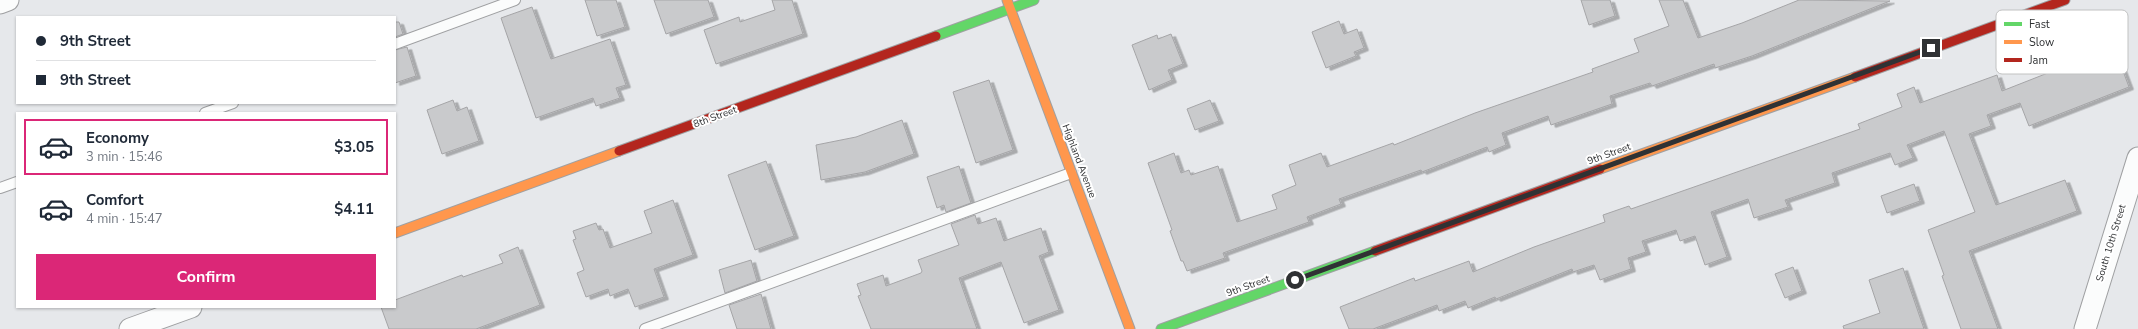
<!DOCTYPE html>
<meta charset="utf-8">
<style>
body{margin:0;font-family:"Nunito Sans",sans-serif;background:#f6f6f7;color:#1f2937;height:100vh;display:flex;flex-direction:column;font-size:15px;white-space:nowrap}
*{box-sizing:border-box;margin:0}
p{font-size:13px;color:#747a83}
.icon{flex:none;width:22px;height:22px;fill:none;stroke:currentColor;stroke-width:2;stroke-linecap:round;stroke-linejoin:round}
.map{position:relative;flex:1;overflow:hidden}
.details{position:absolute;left:16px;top:112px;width:380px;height:196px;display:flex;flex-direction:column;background:#fff;border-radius:0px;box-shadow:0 1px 3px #0004}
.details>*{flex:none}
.top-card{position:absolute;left:16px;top:16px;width:380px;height:88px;border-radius:0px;box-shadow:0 1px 3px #0004;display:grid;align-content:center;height:88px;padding:0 20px;background:#fff}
.end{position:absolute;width:18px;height:18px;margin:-9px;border:5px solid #303234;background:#fff;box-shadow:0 0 0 2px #fff}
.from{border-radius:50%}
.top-card b{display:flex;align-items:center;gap:14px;height:38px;font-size:15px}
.top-card b+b{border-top:1px solid #e0e1e3}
.top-card i{width:10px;height:10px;background:#1f2937}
ul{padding:7px 0 0;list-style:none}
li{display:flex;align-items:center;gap:12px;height:56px;margin:0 8px 6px;padding:0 12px;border:2px solid transparent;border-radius:0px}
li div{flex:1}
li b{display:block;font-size:15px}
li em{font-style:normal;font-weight:700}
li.on{border-color:#db2777}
li>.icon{width:36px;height:36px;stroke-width:1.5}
.cta{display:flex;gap:8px;margin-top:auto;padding:8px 20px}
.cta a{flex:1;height:46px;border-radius:0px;background:#db2777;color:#fff;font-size:16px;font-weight:700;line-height:46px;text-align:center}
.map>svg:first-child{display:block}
.building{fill:#c9cacc;stroke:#a5a5a7;filter:url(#shadow)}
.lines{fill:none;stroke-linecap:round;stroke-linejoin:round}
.lane-casing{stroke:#9fa0a2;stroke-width:12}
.street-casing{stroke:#9fa0a2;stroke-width:23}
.fast-casing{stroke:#9fa0a2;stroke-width:11}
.slow-casing{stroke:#9fa0a2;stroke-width:11}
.jam-casing{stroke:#9fa0a2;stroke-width:11}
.lane{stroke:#fbfcfc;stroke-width:10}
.street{stroke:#fbfcfc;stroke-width:21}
.fast{stroke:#63d668;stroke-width:9}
.slow{stroke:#ff974d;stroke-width:9}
.jam{stroke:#b3261e;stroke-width:9}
.route{stroke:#303234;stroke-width:5}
.labels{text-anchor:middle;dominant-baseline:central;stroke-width:4;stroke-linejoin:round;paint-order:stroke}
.street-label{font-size:10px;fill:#303234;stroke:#fff}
.key{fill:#fff;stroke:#c1c2c2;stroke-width:1}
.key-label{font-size:11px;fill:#303234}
</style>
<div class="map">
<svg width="2138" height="329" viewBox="0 0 2138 329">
<defs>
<filter id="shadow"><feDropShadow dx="4.5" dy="2.5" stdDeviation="0" flood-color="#0004"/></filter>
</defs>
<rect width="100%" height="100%" fill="#e6e8eb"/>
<path class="building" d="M585 0H616L625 27 597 36Z
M654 0H708L714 17 666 34Z
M772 0H792L803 34 716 64 704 30 739 17 740 22 775 10Z
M1581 0H1610L1615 16 1589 25Z
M1659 0H1683L1698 38 1742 23 1799 0 1890 1 1752 56 1715 68 1714 64 1652 86 1650 83 1610 96 1612 104 1551 125 1548 116 1502 133 1506 145 1489 152 1487 147 1422 172 1421 170 1339 199 1341 204 1307 217 1309 222 1223 253 1225 258 1187 271 1183 261H1181L1170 231 1172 230 1148 163 1174 153 1181 173 1189 170 1191 175 1218 166 1237 222 1277 209 1272 195 1296 185 1289 165 1321 153 1327 167 1393 143 1394 145 1475 113 1593 72 1592 69 1639 52 1634 39 1669 26Z
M532 7 551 59 610 39 626 85 616 88 620 98 596 106 593 98 536 118 501 18Z
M1339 21 1344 34 1357 29 1364 48 1354 52 1356 56 1326 68 1312 32Z
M395 22H399L403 34 395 37Z
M1171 34 1183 64 1168 70 1172 80 1149 90 1132 45 1157 35 1158 39Z
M407 47 416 76 395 83V50Z
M2114 47 2129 87 2029 126 2020 103 1987 115 1991 126 1969 134 1996 205 2065 180 2077 211 1969 251 1998 329H1961L1942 276 1944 275 1928 230 1975 212 1944 131 1907 145 1913 158 1895 165 1890 153 1832 173 1835 183 1785 200 1788 207 1754 218 1748 199 1711 212 1727 257 1705 265 1695 236 1680 241 1676 230 1642 241 1646 252 1628 258 1631 269 1600 280 1594 265 1573 272 1572 269 1496 299 1495 297 1468 308 1465 301 1439 311 1437 305 1373 329H1349L1340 307 1414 278 1415 281 1469 261 1473 272 1534 247 1605 222 1603 215 1629 206 1631 209 1860 129 1858 124 1902 107 1897 94 1914 87 1920 103 1997 75 2002 91Z
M989 80 1013 150 976 163 953 92Z
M453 100 457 111 467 107 479 141 442 154 427 110Z
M1210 100 1219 121 1195 130 1187 109Z
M902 120 914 154 865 172 821 180 816 145 856 137Z
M766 161 794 236 755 250 728 175Z
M959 166 971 203 946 212 944 205 937 208 927 177Z
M1914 184 1920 201 1887 213 1881 196Z
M673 200 693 255 654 269 664 297 635 307 628 289 610 296 608 289 586 297 577 273 584 270 573 240 576 239 573 231 596 223 599 230 603 229 610 248 652 233 644 211Z
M975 215 978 224 996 218 1004 241 1041 228 1049 252 1039 256 1059 310 1024 323 1001 262 959 278 977 329H871L858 296 861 295 857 284 883 275 886 286 921 273 922 271 918 260 959 245 951 224Z
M518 247 540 305 476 329H389L381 307H395V300L462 275 463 277 503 263 499 255Z
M751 260 757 281 725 293 719 270Z
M1793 267 1802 291 1785 298 1775 274Z
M1903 268 1924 329H1844L1843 326 1880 313 1869 280Z
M761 294 771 329H737L729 305Z"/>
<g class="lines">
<defs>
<path id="lane" d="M395 44 515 0
M205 113 233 103
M0 188 17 182
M645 329 1071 173"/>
<path id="street" d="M0 3 8 0
M130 329 191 307
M2085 329 2138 158"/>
<path id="fast" d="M936 36 1034 0
M1161 329 1375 251"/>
<path id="slow" d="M1007 0 1130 329
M1600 169 1855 77
M395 233 619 151"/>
<path id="jam" d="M1855 77 2065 0
M619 151 936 36
M1375 251 1600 169"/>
</defs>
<use href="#lane" class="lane-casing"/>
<use href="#street" class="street-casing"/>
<use href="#fast" class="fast-casing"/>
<use href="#slow" class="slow-casing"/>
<use href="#jam" class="jam-casing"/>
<use href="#lane" class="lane"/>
<use href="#street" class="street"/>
<use href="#fast" class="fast"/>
<use href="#slow" class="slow"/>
<use href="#jam" class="jam"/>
</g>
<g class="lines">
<path class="route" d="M1295 280 1931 48"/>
</g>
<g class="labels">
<g class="street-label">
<text transform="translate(715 117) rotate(-20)">8th Street</text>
<text transform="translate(1609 154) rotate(-20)">9th Street</text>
<text transform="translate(1079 161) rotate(69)">Highland Avenue</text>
<text transform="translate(2111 243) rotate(-73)">South 10th Street</text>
<text transform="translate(1248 286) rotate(-20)">9th Street</text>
</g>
</g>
<rect x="1996" y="10" width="132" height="64" rx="6" class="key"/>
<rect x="2004" y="22" width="18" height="4" fill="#63d668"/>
<rect x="2004" y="40" width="18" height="4" fill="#ff974d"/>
<rect x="2004" y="58" width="18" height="4" fill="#b3261e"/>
<g class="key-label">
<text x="2029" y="28">Fast</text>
<text x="2029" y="46">Slow</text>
<text x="2029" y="64">Jam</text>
</g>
</svg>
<i class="end from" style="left:1295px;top:280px"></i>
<i class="end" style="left:1931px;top:48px"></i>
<div class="top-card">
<b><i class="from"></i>9th Street</b>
<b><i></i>9th Street</b>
</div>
<section class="details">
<ul>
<li class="on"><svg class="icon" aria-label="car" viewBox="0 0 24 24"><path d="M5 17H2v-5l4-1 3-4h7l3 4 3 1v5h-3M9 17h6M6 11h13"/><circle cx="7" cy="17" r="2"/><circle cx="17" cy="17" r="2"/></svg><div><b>Economy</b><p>3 min · 15:46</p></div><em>$3.05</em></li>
<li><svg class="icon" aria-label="car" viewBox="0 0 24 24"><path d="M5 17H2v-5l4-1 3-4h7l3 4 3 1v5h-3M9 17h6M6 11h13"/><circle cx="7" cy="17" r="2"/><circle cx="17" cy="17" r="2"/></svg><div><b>Comfort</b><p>4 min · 15:47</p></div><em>$4.11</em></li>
</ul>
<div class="cta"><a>Confirm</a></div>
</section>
</div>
